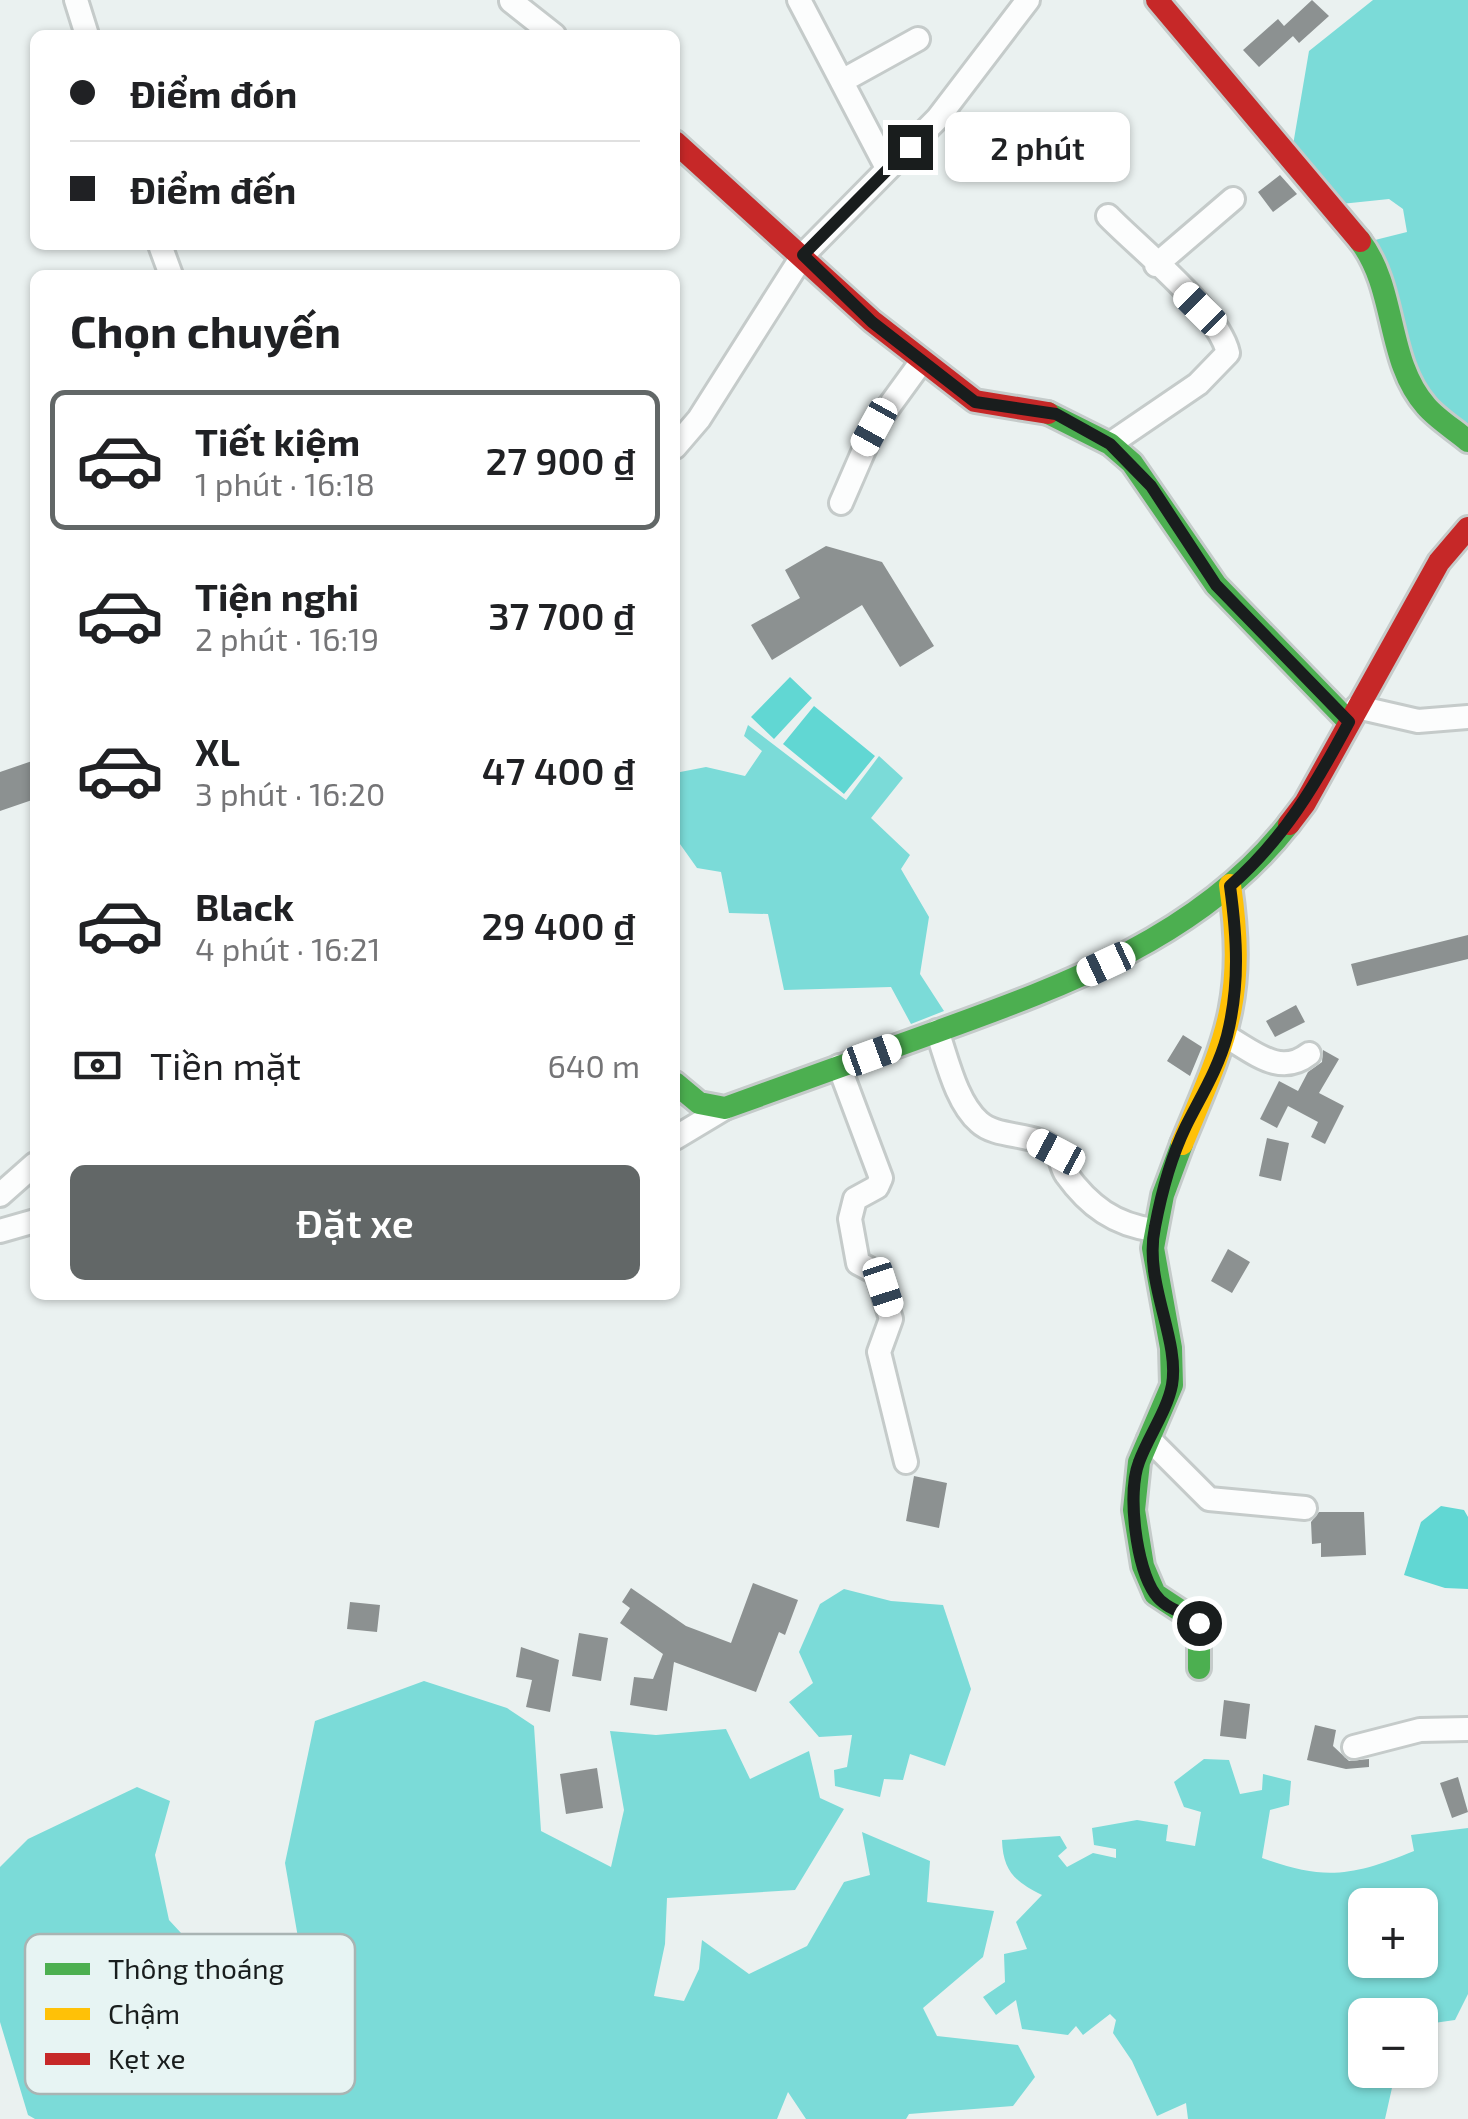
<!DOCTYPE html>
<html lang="vi">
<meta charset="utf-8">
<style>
body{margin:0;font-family:"Exo 2",sans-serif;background:#f2f2f2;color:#202124;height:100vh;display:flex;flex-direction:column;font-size:38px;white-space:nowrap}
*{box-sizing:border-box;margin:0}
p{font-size:32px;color:#757577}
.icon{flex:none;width:55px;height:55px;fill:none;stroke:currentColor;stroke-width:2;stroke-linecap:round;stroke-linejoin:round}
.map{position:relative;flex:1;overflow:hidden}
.panel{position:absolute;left:30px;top:270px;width:650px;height:1030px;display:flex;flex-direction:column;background:#fff;border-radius:15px;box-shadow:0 2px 8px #0004}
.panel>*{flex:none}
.banner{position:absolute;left:30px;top:30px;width:650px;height:220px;border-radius:15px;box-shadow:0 2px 8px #0004;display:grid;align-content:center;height:220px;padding:0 40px;background:#fff}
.fabs{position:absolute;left:1348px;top:1888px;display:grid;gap:20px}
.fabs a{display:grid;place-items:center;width:90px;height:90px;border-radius:15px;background:#fff;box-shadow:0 2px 8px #0004;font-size:50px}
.end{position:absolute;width:45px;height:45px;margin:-22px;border:12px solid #191d1d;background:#fff;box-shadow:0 0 0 5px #fff}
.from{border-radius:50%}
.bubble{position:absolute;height:70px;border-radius:15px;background:#fff;box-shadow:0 2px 8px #0004;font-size:32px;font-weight:600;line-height:70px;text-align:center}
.car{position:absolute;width:30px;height:60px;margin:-30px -15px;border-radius:12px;box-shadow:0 0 8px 2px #0007;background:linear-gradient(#fff 24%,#345 0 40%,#fff 0 76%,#345 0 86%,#fff 0)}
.banner b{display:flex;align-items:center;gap:35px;height:95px;font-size:38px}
.banner b+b{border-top:2px solid #e0e0e0}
.banner i{width:25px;height:25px;background:#202124}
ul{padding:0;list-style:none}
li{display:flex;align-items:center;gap:30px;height:140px;margin:0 20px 15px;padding:0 20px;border:5px solid transparent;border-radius:15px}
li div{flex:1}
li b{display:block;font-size:38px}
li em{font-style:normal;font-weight:600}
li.active{border-color:#626767}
li>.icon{width:90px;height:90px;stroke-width:1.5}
h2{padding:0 40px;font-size:45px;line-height:120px}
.pay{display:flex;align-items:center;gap:25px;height:110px;padding:0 40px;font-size:38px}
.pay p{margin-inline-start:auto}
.cta{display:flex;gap:20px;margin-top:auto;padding:20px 40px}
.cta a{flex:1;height:115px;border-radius:15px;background:#626767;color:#fff;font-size:40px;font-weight:600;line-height:115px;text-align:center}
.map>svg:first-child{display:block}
.forest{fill:#7bdbd8;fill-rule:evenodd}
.water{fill:#61d7d3}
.building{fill:#8c9191}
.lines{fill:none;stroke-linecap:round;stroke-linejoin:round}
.street-casing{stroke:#c5cbca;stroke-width:28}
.fast-casing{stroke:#c5cbca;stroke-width:28}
.slow-casing{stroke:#c5cbca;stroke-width:28}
.jam-casing{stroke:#c5cbca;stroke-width:28}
.street{stroke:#fcfdfd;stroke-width:22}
.fast{stroke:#4caf50;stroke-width:22}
.slow{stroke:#ffc107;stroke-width:22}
.jam{stroke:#c62828;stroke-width:22}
.route{stroke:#191d1d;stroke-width:12}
.key{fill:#e7f4f3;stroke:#a9b4b3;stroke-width:2.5}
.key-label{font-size:28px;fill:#191d1d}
</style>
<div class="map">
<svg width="1468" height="2119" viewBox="0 0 1468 2119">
<rect width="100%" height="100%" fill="#eaf1f0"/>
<path class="forest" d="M1373 0H1468V425L1433 396 1416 366 1375 240 1407 232 1403 209 1389 199 1341 204 1293 145 1309 51Z
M748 725 846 800 879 756 903 778 871 818 910 855 901 869 929 917 920 974 944 1011 911 1024 891 987 784 990 768 914 729 913 721 872 697 868 675 837V773L706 767 745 776 762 751 744 736Z
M844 1589 891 1601 943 1605 971 1689 945 1766 910 1754 903 1780 884 1779 880 1797 835 1786 834 1770 847 1767 852 1735 819 1737 789 1702 813 1683 799 1652 820 1604Z
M424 1681 507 1708 534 1726 541 1831 611 1867 624 1810 610 1731 656 1735 726 1729 750 1779 809 1751 820 1798 844 1809 795 1890 667 1898 665 1944 654 1996 684 2001 699 1969 702 1940 749 1974 807 1946 844 1882 870 1875 862 1832 930 1861 927 1902 994 1911 983 1957 923 2008 937 2036 1018 2045 1035 2077 1013 2106 909 2114 906 2119H806L788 2092 777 2119H35L28 2115 0 2022V1867L28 1839 137 1787 170 1801 155 1855 169 1920 193 1946 211 2008 238 2024 268 2021 300 1949 285 1863 315 1721Z
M1204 1759 1229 1760 1240 1794 1262 1790 1263 1774 1291 1781 1289 1805 1270 1810 1262 1858C1324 1881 1353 1876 1414 1851L1411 1835 1468 1828V1994L1455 2020 1420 2025V2015H1365V2070H1396L1385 2119H1188L1186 2103 1157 2116 1132 2061 1113 2033 1116 2020 1110 2014 1083 2035 1076 2026 1068 2035 1022 2029 1016 2000 996 2015 983 1997 1005 1982 1004 1954 1027 1949 1016 1922 1042 1895C1016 1882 1003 1872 1002 1840L1060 1836 1067 1848 1058 1856 1067 1867 1093 1853 1116 1858V1849L1094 1845 1092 1828 1137 1820 1168 1825 1166 1841 1195 1846 1201 1812 1184 1807 1174 1782ZM1420 1905V1960H1365V1905Z"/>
<path class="water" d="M790 677 812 698 774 739 751 717Z
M814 706 875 756 844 794 783 744Z
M1441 1506 1464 1510 1468 1517V1589L1445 1588 1404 1575 1421 1522Z"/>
<path class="building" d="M1312 0 1329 16 1299 43 1286 28 1293 36 1259 67 1243 50 1278 19 1284 26Z
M1280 175 1297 194 1273 212 1258 192Z
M826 546 882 562 934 646 900 667 862 605 772 660 751 625 800 598 785 570Z
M35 760V799L0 811V772Z
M1468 935V959L1357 986 1351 964Z
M1296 1005 1305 1022 1275 1037 1266 1021Z
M1183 1035 1202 1047 1190 1076 1167 1061Z
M1323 1050 1339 1059 1319 1093 1344 1106 1325 1144 1311 1137 1318 1122 1288 1106 1277 1128 1260 1119 1279 1081 1298 1091 1308 1072 1322 1062Z
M1267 1138 1289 1143 1281 1181 1259 1176Z
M1228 1249 1250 1262 1232 1293 1211 1281Z
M914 1476 947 1483 939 1528 906 1521Z
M1319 1512H1364L1366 1555 1321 1557V1543L1312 1544 1311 1522Z
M753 1583 798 1600 785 1635 779 1632 756 1692 674 1662 667 1711 630 1705 634 1677 653 1679 663 1654 620 1623 630 1608 622 1602 631 1588 686 1626 731 1643Z
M350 1602 380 1605 377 1632 347 1629Z
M579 1633 608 1638 601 1681 572 1676Z
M521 1647 559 1660 550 1712 526 1707 532 1680 516 1677Z
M1224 1700 1250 1704 1246 1739 1220 1736Z
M1315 1725 1336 1730 1333 1746 1349 1761 1369 1759V1767L1346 1769 1307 1760Z
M597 1768 603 1808 566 1814 560 1774Z
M1458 1777 1468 1812 1452 1818 1440 1783Z"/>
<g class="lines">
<defs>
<path id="street" d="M76 0 87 35
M799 0 887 168
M511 1 554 35
M842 81 918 39
M1108 216C1139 248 1219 311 1228 353L1198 384 1110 444
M160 245 171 275
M1156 265 1233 199
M675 447 699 419 803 255 938 118 1028 0
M841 503 874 427 922 361
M1357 707 1418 721 1468 717
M937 1031C947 1059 956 1102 979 1122 998 1140 1040 1131 1057 1153 1061 1159 1062 1168 1066 1174 1089 1206 1115 1225 1154 1230
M1227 1037C1254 1052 1280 1077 1309 1054
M839 1066 881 1178 877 1187 855 1199 850 1219 858 1263 877 1273 891 1319 879 1352 906 1462
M675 1138 725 1108
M0 1195 35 1164
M0 1231 35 1221
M1149 1439 1209 1499 1305 1508
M1354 1747 1420 1730 1468 1729"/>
<path id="fast" d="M1360 241C1397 289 1386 361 1426 406 1437 419 1455 430 1468 441
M1048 413 1110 444 1132 463 1216 585 1349 722
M675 1083 699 1103 725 1108C794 1083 864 1058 933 1033 1063 986 1201 937 1289 824
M1182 1144 1163 1195 1153 1248 1171 1348 1172 1385 1139 1462 1134 1510 1143 1566 1155 1594 1199 1623V1668"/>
<path id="slow" d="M1182 1144C1225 1040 1247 1001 1230 885"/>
<path id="jam" d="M1157 0 1360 241
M675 142 872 321 975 401 1048 413
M1289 824 1305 803 1439 562 1468 528"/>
</defs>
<use href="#street" class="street-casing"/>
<use href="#fast" class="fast-casing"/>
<use href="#slow" class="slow-casing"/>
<use href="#jam" class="jam-casing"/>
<use href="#street" class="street"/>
<use href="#fast" class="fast"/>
<use href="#slow" class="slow"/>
<use href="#jam" class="jam"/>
</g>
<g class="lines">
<path class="route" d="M910 147 803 255 872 322 975 402 1056 414 1110 444 1151 486 1216 585 1349 722C1316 784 1284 839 1230 886 1237 938 1240 984 1227 1036 1218 1069 1201 1096 1186 1126 1172 1155 1161 1195 1155 1227 1143 1282 1180 1338 1172 1385 1167 1411 1148 1437 1139 1462 1127 1493 1136 1567 1155 1594 1165 1609 1185 1612 1199 1623"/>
</g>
<rect x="25" y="1934" width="330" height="160" rx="15" class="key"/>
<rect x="45" y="1963" width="45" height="12" fill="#4caf50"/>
<rect x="45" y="2008" width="45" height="12" fill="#ffc107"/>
<rect x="45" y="2053" width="45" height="12" fill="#c62828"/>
<g class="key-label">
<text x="108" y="1979">Thông thoáng</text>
<text x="108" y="2024">Chậm</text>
<text x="108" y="2069">Kẹt xe</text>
</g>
</svg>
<div class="fabs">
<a>+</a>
<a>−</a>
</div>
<i class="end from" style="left:1199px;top:1623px"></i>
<i class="end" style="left:910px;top:147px"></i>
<div class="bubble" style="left:945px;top:112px;width:185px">2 phút</div>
<i class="car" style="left:1200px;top:309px;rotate:315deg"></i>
<i class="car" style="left:874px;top:427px;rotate:209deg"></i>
<i class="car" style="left:1106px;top:964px;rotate:245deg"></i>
<i class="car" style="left:872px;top:1055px;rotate:70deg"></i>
<i class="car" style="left:1056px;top:1152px;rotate:298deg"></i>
<i class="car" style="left:883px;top:1287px;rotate:162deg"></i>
<div class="banner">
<b><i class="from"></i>Điểm đón</b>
<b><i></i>Điểm đến</b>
</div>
<section class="panel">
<h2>Chọn chuyến</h2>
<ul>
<li class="active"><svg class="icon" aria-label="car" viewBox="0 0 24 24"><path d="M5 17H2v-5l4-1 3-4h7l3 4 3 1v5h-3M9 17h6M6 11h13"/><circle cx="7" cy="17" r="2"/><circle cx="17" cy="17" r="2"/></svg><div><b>Tiết kiệm</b><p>1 phút · 16:18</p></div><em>27 900 ₫</em></li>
<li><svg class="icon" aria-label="car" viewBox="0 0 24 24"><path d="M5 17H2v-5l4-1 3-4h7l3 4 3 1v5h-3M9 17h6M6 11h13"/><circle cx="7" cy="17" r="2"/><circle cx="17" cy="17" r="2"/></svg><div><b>Tiện nghi</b><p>2 phút · 16:19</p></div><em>37 700 ₫</em></li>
<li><svg class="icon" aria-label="car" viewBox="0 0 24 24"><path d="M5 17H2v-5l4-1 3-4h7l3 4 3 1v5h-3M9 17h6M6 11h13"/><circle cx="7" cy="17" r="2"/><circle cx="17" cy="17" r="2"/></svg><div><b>XL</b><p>3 phút · 16:20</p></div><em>47 400 ₫</em></li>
<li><svg class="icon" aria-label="car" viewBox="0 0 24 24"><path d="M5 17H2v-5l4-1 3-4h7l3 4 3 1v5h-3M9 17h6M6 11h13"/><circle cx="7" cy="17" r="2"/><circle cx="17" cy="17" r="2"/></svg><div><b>Black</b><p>4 phút · 16:21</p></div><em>29 400 ₫</em></li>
</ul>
<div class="pay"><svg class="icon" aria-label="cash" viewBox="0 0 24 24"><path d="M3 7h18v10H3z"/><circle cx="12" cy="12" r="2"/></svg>Tiền mặt<p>640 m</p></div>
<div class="cta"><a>Đặt xe</a></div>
</section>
</div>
